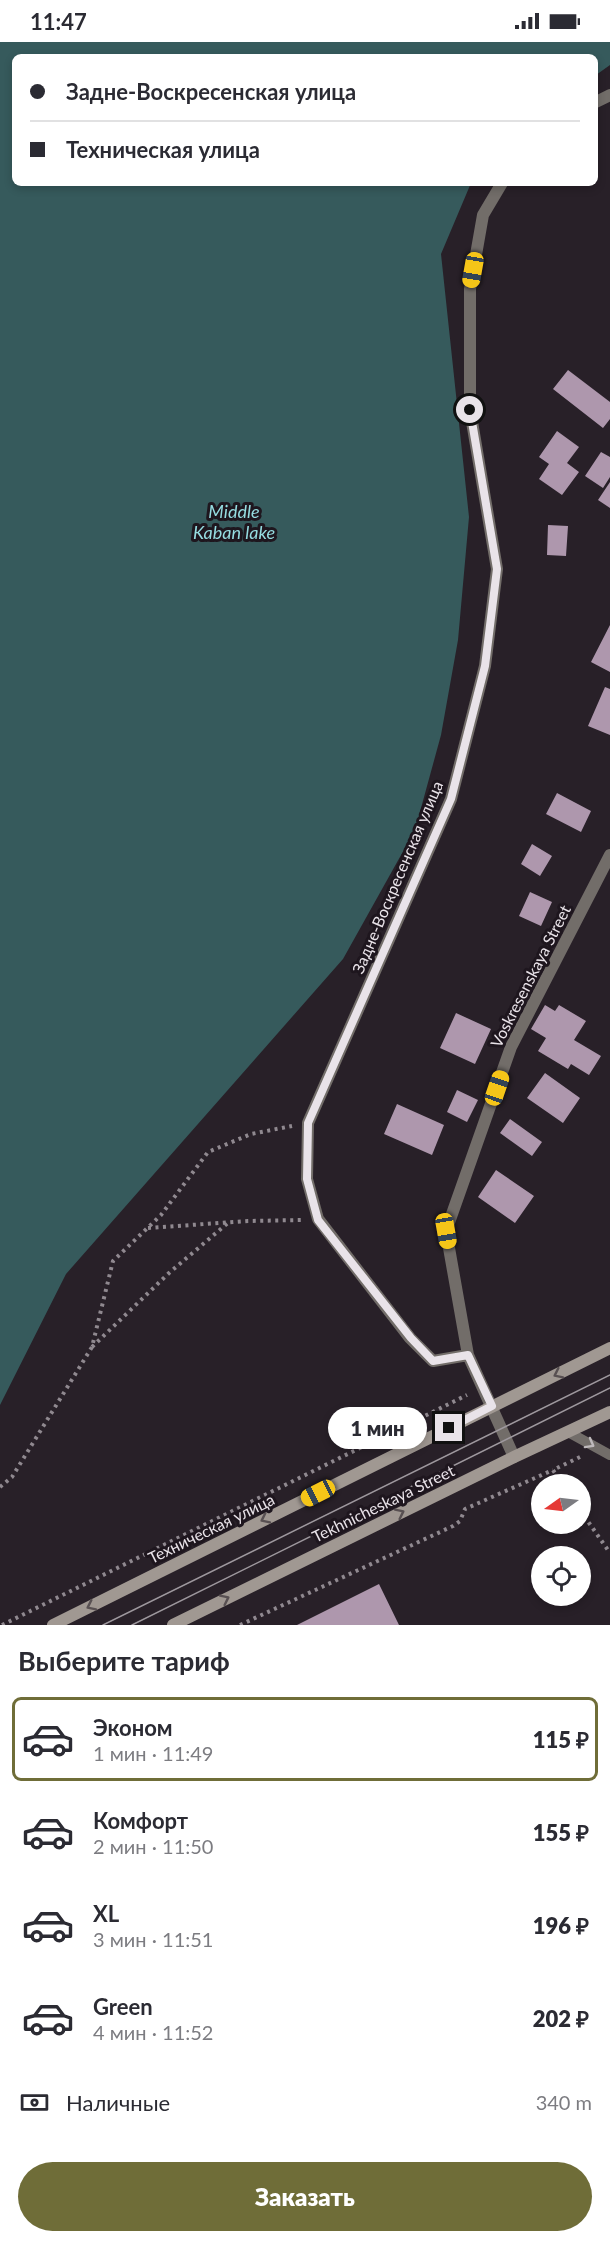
<!DOCTYPE html>
<html lang="ru">
<meta charset="utf-8">
<style>
body{margin:0;font-family:Lato,sans-serif;background:#f7f7f7;color:#2b2b33;height:100vh;display:flex;flex-direction:column;font-size:22px;white-space:nowrap}
*{box-sizing:border-box;margin:0}
p{font-size:20px;color:#7c7c81}
.icon{flex:none;width:33px;height:33px;fill:none;stroke:currentColor;stroke-width:2;stroke-linecap:round;stroke-linejoin:round}
.map{position:relative;height:1583px;overflow:hidden}
.panel{display:flex;flex-direction:column;background:#fff;flex:1}
.panel>*{flex:none}
.top-card{position:absolute;left:12px;top:12px;width:586px;height:132px;border-radius:9px;box-shadow:0 3px 9px #0003;display:grid;align-content:center;height:132px;padding:0 18px;background:#fff}
.needle{width:39px;rotate:256deg}
.tools{position:absolute;left:531px;top:1432px;display:grid;gap:12px}
.tools a{display:grid;place-items:center;width:60px;height:60px;border-radius:50%;background:#fff;box-shadow:0 3px 9px #0003;font-size:30px}
.end{position:absolute;width:27px;height:27px;margin:-14px;border:8px solid #e9e3e9;background:#111;box-shadow:0 0 0 3px #111}
.from{border-radius:50%}
.bubble{position:absolute;height:42px;border-radius:21px;background:#fff;box-shadow:0 3px 9px #0003;font-size:20px;font-weight:800;line-height:42px;text-align:center}
.car{position:absolute;width:18px;height:36px;margin:-18px -9px;border-radius:8px;box-shadow:0 0 4px 2px #0007;background:linear-gradient(#f5c518 24%,#345 0 40%,#f5c518 0 76%,#345 0 86%,#f5c518 0)}
.top-card b{display:flex;align-items:center;gap:21px;height:57px;font-size:22px}
.top-card b+b{border-top:2px solid #e1e1e2}
.top-card i{width:15px;height:15px;background:#2b2b33}
ul{padding:0;list-style:none}
li{display:flex;align-items:center;gap:18px;height:84px;margin:0 12px 9px;padding:0 6px;border:3px solid transparent;border-radius:9px}
li div{flex:1}
li b{display:block;font-size:22px}
li em{font-style:normal;font-weight:800}
li.selected{border-color:#6f6d38}
li>.icon{width:54px;height:54px;stroke-width:1.5}
h2{padding:0 18px;font-size:27px;line-height:72px}
.pay{display:flex;align-items:center;gap:15px;height:66px;padding:0 18px;font-size:22px}
.pay p{margin-inline-start:auto}
.button{display:flex;gap:12px;margin-top:auto;padding:12px 18px}
.button a{flex:1;height:69px;border-radius:36px;background:#6f6d38;color:#fff;font-size:24px;font-weight:800;line-height:69px;text-align:center}
.status{display:flex;justify-content:space-between;align-items:center;height:42px;padding:0 30px;background:#fff;direction:ltr}
.status svg{height:16px;fill:currentColor}
.map>svg:first-child{display:block}
.water{fill:#365a5c}
.building{fill:#ae97ad}
.lines{fill:none;stroke-linecap:round;stroke-linejoin:round}
.path{stroke:#908990;stroke-width:4;stroke-dasharray:3 4.5;stroke-linecap:butt}
.service{stroke:#726d69;stroke-width:10}
.minor{stroke:#726d69;stroke-width:12}
.secondary{stroke:#a09892;stroke-width:12}
.tram{stroke:#9e989e;stroke-width:1.5}
.oneway{stroke:#585052}
.oneway2{stroke:#bfbabc}
.route{stroke:#e9e3e9;stroke-width:8}
.labels{text-anchor:middle;dominant-baseline:central;stroke-width:6;stroke-linejoin:round;paint-order:stroke}
.street-label{font-size:16px;fill:#e9e3e9;stroke:#1e161e}
.water-label{font-size:18px;font-style:italic;fill:#95dce0;stroke:#1e161e}
</style>
<div class="status"><b>11:47</b><svg viewBox="0 0 49 12"><path d="M0 12V9h3v3zM5 12V6h3v6zM10 12V3h3v9zM15 12V0h3v12zM26 1h20v11H26zM47 4h2v5h-2z"/></svg></div>
<div class="map">
<svg width="610" height="1583" viewBox="0 0 610 1583">
<rect width="100%" height="100%" fill="#282028"/>
<path class="water" d="M0 0H610V23L596 33V15H15V141H471L441 212 469 475 458 598 441 693 415 788 343 917 66 1232 0 1363Z"/>
<path class="building" d="M568 328 610 360V377L603 386 553 347Z
M557 389 579 405 567 421 579 430 562 453 539 437 549 422 539 415Z
M601 410 610 415V435L603 446 585 434Z
M610 440V466L598 458Z
M548 483 568 484 566 514 547 513Z
M610 583V630L591 620Z
M605 645 610 647V693L588 684Z
M557 751 591 769 581 790 546 772Z
M532 802 552 814 540 834 521 822Z
M530 850 552 860 541 884 519 874Z
M545 963 555 969 559 963 586 979 574 998 601 1014 589 1033 571 1022 568 1027 538 1009 546 996 531 987Z
M456 971 491 987 475 1022 440 1006Z
M545 1031 580 1056 563 1081 527 1056Z
M457 1048 478 1058 467 1080 447 1070Z
M397 1062 444 1083 432 1113 384 1092Z
M510 1077 542 1100 532 1114 500 1091Z
M496 1128 534 1154 515 1181 478 1155Z
M379 1542 399 1583H297Z"/>
<g class="lines">
<path class="path" d="M148 1186 248 1179 302 1178
M92 1305 169 1231 229 1180
M563 1443 553 1428 580 1415
M0 1445 12 1435 92 1305 113 1219 161 1173 208 1110 251 1092 292 1084
M580 1468 610 1511
M2 1583 467 1353
M240 1583 453 1484 460 1479 465 1467 553 1428"/>
<path class="service" d="M570 1391 610 1413"/>
<path class="minor" d="M596 60 610 53
M468 1313 433 1319 410 1296 318 1177 307 1137 308 1081 451 757 485 624 497 527 470 368V247L483 173 502 141
M514 1415 468 1313 446 1189 511 1005 610 813"/>
<path class="secondary" d="M53 1583 610 1306
M173 1583 514 1415 610 1370"/>
<path class="tram" d="M103 1583 610 1333
M132 1583 610 1346"/>
</g>
<defs><path id="oneway-chevron" d="M-2-3.5L2.5 0L-2 3.5" fill="none" stroke-width="1.6" stroke-linecap="round" stroke-linejoin="round" transform="scale(1.5)"/></defs>
<g class="oneway">
<use href="#oneway-chevron" transform="translate(558 1332) rotate(154)"/>
<use href="#oneway-chevron" transform="translate(400 1471) rotate(-26)"/>
<use href="#oneway-chevron" transform="translate(265 1477) rotate(154)"/>
<use href="#oneway-chevron" transform="translate(225 1557) rotate(-26)"/>
<use href="#oneway-chevron" transform="translate(91 1564) rotate(154)"/>
</g>
<use class="oneway2" href="#oneway-chevron" transform="translate(590 1402) rotate(29)"/>
<g class="lines">
<path class="route" d="M449 1386 492 1364 468 1313 433 1319 411 1296 318 1178 307 1137 308 1081 451 757 485 624 497 527 470 368"/>
</g>
<g class="labels">
<g class="street-label">
<text transform="translate(397 835) rotate(-67)">Задне-Воскресенская улица</text>
<text transform="translate(530 934) rotate(-63)">Voskresenskaya Street</text>
<text transform="translate(383 1461) rotate(-26)">Tekhnicheskaya Street</text>
<text transform="translate(211 1486) rotate(-26)">Техническая улица</text>
</g>
<g class="water-label">
<text x="234" y="469">Middle<tspan x="234" dy="21">Kaban lake</tspan></text>
</g>
</g>
</svg>
<div class="tools">
<a><svg class="needle" viewBox="-14 -14 28 28"><path d="M0-13l5 13h-10z" fill="#e53935"/><path d="M0 13l5-13h-10z" fill="#7c7c81"/></svg></a>
<a><svg class="icon" aria-label="locate" viewBox="0 0 24 24"><circle cx="12" cy="12" r="6"/><path d="M12 2v4M12 18v4M2 12h4M18 12h4"/></svg></a>
</div>
<i class="end from" style="left:470px;top:368px"></i>
<i class="end" style="left:449px;top:1386px"></i>
<div class="bubble" style="left:328px;top:1365px;width:99px">1 мин</div>
<i class="car" style="left:473px;top:228px;rotate:190deg"></i>
<i class="car" style="left:497px;top:1046px;rotate:19deg"></i>
<i class="car" style="left:446px;top:1189px;rotate:170deg"></i>
<i class="car" style="left:318px;top:1451px;rotate:243deg"></i>
<div class="top-card">
<b><i class="from"></i>Задне-Воскресенская улица</b>
<b><i></i>Техническая улица</b>
</div>
</div>
<section class="panel">
<h2>Выберите тариф</h2>
<ul>
<li class="selected"><svg class="icon" aria-label="car" viewBox="0 0 24 24"><path d="M5 17H2v-5l4-1 3-4h7l3 4 3 1v5h-3M9 17h6M6 11h13"/><circle cx="7" cy="17" r="2"/><circle cx="17" cy="17" r="2"/></svg><div><b>Эконом</b><p>1 мин · 11:49</p></div><em>115 ₽</em></li>
<li><svg class="icon" aria-label="car" viewBox="0 0 24 24"><path d="M5 17H2v-5l4-1 3-4h7l3 4 3 1v5h-3M9 17h6M6 11h13"/><circle cx="7" cy="17" r="2"/><circle cx="17" cy="17" r="2"/></svg><div><b>Комфорт</b><p>2 мин · 11:50</p></div><em>155 ₽</em></li>
<li><svg class="icon" aria-label="car" viewBox="0 0 24 24"><path d="M5 17H2v-5l4-1 3-4h7l3 4 3 1v5h-3M9 17h6M6 11h13"/><circle cx="7" cy="17" r="2"/><circle cx="17" cy="17" r="2"/></svg><div><b>XL</b><p>3 мин · 11:51</p></div><em>196 ₽</em></li>
<li><svg class="icon" aria-label="car" viewBox="0 0 24 24"><path d="M5 17H2v-5l4-1 3-4h7l3 4 3 1v5h-3M9 17h6M6 11h13"/><circle cx="7" cy="17" r="2"/><circle cx="17" cy="17" r="2"/></svg><div><b>Green</b><p>4 мин · 11:52</p></div><em>202 ₽</em></li>
</ul>
<div class="pay"><svg class="icon" aria-label="cash" viewBox="0 0 24 24"><path d="M3 7h18v10H3z"/><circle cx="12" cy="12" r="2"/></svg>Наличные<p>340 m</p></div>
<div class="button"><a>Заказать</a></div>
</section>
